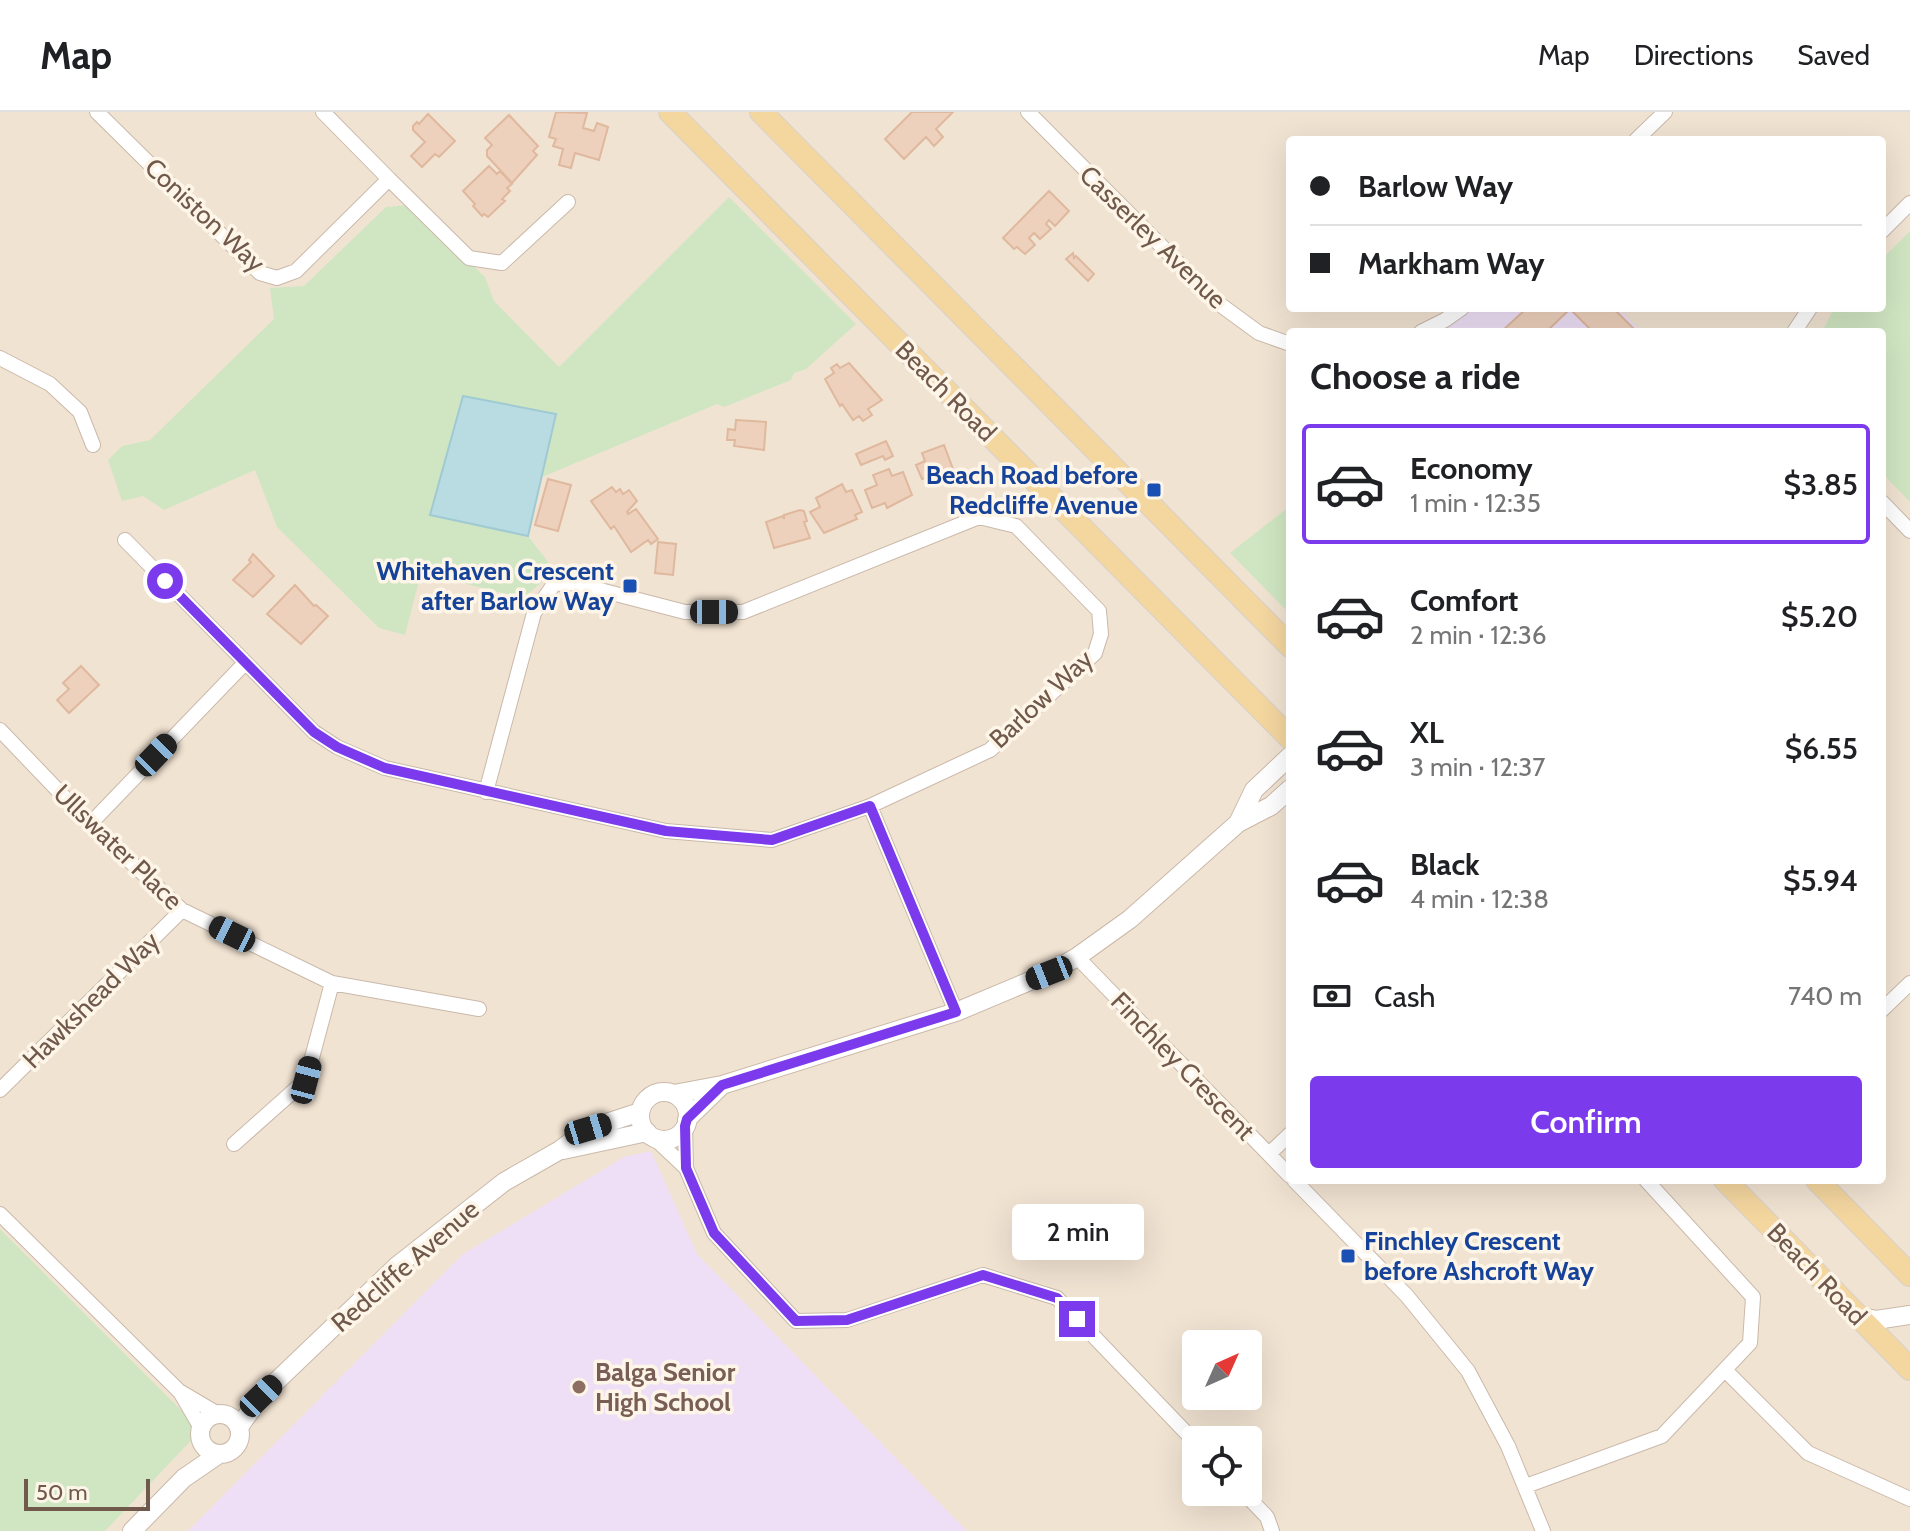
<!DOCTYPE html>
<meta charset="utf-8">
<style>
body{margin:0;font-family:Cabin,sans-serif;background:#f2f2f2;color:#202124;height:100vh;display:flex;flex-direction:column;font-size:30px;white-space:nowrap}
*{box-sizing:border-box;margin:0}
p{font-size:26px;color:#757577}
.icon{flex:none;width:44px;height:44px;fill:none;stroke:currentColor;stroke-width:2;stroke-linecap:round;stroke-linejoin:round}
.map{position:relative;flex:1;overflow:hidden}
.panel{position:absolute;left:1286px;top:216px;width:600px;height:856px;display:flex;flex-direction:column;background:#fff;border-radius:8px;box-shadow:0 8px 32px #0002}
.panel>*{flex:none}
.hud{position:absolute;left:1286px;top:24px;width:600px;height:176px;border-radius:8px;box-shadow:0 8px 32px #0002;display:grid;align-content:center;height:176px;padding:0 24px;background:#fff}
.needle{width:52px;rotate:45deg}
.controls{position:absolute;left:1182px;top:1218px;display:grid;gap:16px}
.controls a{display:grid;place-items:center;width:80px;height:80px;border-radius:8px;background:#fff;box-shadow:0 8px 32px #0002;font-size:40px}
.scale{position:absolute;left:24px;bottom:20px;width:126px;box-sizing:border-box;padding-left:8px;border:4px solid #70594b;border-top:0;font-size:22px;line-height:28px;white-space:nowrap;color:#70594b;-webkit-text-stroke:6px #fdf5e8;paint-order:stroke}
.end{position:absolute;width:36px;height:36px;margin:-18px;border:10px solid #7c3aed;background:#fff;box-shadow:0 0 0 4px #fff}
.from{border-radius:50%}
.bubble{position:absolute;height:56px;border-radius:8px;background:#fff;box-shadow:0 8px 32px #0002;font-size:26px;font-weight:600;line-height:56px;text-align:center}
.car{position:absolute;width:24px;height:48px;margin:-24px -12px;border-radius:10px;box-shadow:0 0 6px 2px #0007;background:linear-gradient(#222 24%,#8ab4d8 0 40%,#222 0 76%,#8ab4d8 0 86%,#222 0)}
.hud b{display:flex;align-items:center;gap:28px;height:76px;font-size:30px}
.hud b+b{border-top:2px solid #e0e0e0}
.hud i{width:20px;height:20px;background:#202124}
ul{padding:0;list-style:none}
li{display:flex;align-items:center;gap:24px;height:120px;margin:0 16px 12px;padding:0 8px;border:4px solid transparent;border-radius:8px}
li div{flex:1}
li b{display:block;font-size:30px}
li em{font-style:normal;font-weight:600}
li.on{border-color:#7c3aed}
li>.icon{width:72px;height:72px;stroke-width:1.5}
h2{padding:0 24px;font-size:36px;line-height:96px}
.pay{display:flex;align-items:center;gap:20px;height:88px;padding:0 24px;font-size:30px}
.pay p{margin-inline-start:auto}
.button{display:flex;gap:16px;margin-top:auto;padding:16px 24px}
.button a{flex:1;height:92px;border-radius:8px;background:#7c3aed;color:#fff;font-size:32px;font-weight:600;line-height:92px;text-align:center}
header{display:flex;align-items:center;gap:48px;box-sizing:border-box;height:112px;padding:0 40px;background:#fff;border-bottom:2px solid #e0e0e0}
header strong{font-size:38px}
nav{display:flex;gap:44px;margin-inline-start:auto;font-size:28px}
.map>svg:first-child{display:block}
.residential{fill:#f1e3d2;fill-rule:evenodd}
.education{fill:#eedff6}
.green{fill:#d0e6c2}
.water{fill:#b9dbe2;stroke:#a0cad3;stroke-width:2}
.building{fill:#edd1bc;stroke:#dfb89e;stroke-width:2}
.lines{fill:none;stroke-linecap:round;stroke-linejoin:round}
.minor-casing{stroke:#cab9aa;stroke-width:16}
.tertiary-casing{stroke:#cab9aa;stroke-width:20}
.primary-casing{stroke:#d7d1cd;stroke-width:24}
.minor{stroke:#fff;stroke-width:14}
.tertiary{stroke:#fff;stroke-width:18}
.primary{stroke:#f4d69f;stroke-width:22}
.route{stroke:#7c3aed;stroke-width:10}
.transit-dot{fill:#1a4fb4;stroke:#fdf5e8;stroke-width:3}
.education-dot{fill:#8d6e63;stroke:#fdf5e8;stroke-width:3}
.labels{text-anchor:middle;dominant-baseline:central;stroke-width:7;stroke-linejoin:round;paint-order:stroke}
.street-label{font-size:26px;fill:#70594b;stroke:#fdf5e8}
.transit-label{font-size:26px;font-weight:bold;fill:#164399;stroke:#fdf5e8;text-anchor:end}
.education-label{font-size:26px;font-weight:bold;fill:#785e54;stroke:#fdf5e8;text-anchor:start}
</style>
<header>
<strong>Map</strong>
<nav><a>Map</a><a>Directions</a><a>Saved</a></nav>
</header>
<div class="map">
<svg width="1910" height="1419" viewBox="0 0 1910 1419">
<rect width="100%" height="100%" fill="#faf1e2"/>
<path class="residential" d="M0 0H1910V1419H0ZM1290 28H1882V196H1290ZM1290 220H1882V1068H1290ZM1196 1232H1248V1284H1196ZM1196 1328H1248V1380H1196Z"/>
<path class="education" d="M1474 196H1618L1642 220H1439Z
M651 1039 697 1142 967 1419H188L463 1142 624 1045Z"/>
<path class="green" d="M729 85 856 212 806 257 794 261 791 268 724 295 717 292 542 365 556 302 430 403 528 424 555 459 523 486 421 461 405 523 379 516 277 415 255 358 164 398 143 384 122 389 108 348 122 334 150 328 274 207 270 176 304 174 386 95 409 93 485 165 494 189 559 255Z
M1910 119V390L1882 361V220H1822L1834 196H1882V147Z
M1290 394V502L1230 441Z
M0 1117 201 1318 105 1419H0Z"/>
<path class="water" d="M463 284 556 302 528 424 430 403Z"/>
<path class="building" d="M556 0 587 1 583 16 594 19 597 11 608 15 599 48 575 41 571 56 559 53 563 37 553 34 556 27 549 25Z
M912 0H953L936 17 943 25 934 34 926 25 904 47 885 27Z
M428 2 455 29 439 45 435 42 422 55 411 44 425 30 413 18V14L417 10 419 12Z
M509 3 538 34 533 39 537 43 512 71 487 44V38L492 33 485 26Z
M489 54 497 62 500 59 512 72 507 76 510 79 502 87 505 89 488 105 484 102 482 104 473 94 475 92 463 79Z
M1049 79 1069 99 1055 114 1049 108 1046 112 1051 117 1040 127 1034 121 1029 126 1035 133 1025 142 1017 135 1014 137 1003 126Z
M1073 141 1074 146 1076 144 1094 162 1088 169 1066 147Z
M1527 196H1613L1637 220H1593L1570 197 1546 220H1501Z
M849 251 882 288 868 297 872 303 863 309 859 304 853 308 842 292 840 294 825 267 834 261 831 256 837 252 840 256Z
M736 308 766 310 764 338 734 334 735 328H727L728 317 735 318Z
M886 329 893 344 885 348 883 344 861 353 856 342Z
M944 333 956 365 932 374 928 365 922 367 916 353 925 349 922 341Z
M889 357 892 364 903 360 912 383 887 396 885 391 872 396 865 378 877 373 873 363Z
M548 367 571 373 558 419 535 413Z
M842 372 846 380 852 378 862 400 855 403 857 407 824 421 810 400 820 395 816 386Z
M612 375 616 380 620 377 623 382 629 378 637 389 627 400 628 402 636 397 658 427 651 432 648 428 631 440 614 414 611 417 591 389Z
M800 398 804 399 807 409 804 410 810 426 774 436 766 410 783 404 784 407V403Z
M658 430 676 432 673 463 655 461Z
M253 442 274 464 253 485 233 468 251 450 249 448Z
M295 473 314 494 316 493 328 504 301 532 267 502Z
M81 554 99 573 69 601 57 588 69 577 63 571Z"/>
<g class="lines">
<defs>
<path id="minor" d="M97 0 260 161 277 166 296 159 389 67 323 0
M1028 0 1218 191 1259 221 1290 232
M1636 28 1665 0
M389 67 469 146 502 151 568 90
M1882 119 1910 91
M1421 220 1445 208 1462 196
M1794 220 1810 196
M0 246 50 272 80 300 93 333
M1882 390 1910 419
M125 428 314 620 337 635 385 656 666 719 772 728 870 694 990 638 1095 541 1101 522 1099 499 1016 414 979 405 743 500H685L573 471 554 472 534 501 486 680
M0 618 90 712 182 798 332 871 479 897
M870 694 956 900
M90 712 245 551
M1077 845 1290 1064
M1882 898 1910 871
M0 978 182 798
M685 1014 686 1056 714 1121 796 1209 847 1208 983 1163 1057 1186 1196 1331
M653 1025 686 1056
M234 1032 306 968 332 871
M1269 1042 1290 1022
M1294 1068 1407 1184 1468 1259 1508 1334 1543 1419
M0 1102 179 1279 218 1302
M1725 1258 1808 1341 1910 1387
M180 1280 201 1316
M1526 1374 1662 1324 1750 1231 1753 1185 1646 1068
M1243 1380 1267 1405 1272 1419"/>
<path id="tertiary" d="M1238 711 1254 678 1290 644
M640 1004a24 24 0 1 1 48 0a24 24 0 1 1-48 0Z
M674 982 722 973 956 900 1049 861 1077 845 1130 807 1238 711 1271 694 1290 677
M687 1007 722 973
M563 1038 647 1020
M1858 1204 1876 1208 1910 1203
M200 1322a20 20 0 1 1 40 0a20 20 0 1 1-40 0Z
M239 1315 261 1284 398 1153 504 1070 560 1038 588 1017 640 1000
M132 1419 184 1366 219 1342"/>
<path id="primary" d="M670 0 1290 626
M761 0 1290 534
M1725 1068 1910 1257
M1817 1068 1910 1163"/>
</defs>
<use href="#minor" class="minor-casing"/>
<use href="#tertiary" class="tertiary-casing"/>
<use href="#primary" class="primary-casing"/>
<use href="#minor" class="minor"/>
<use href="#tertiary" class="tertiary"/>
<use href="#primary" class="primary"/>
</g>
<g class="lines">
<path class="route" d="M165 469 314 620 337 635 385 656 666 719 772 728 870 694 956 900 722 973 687 1007 685 1014 686 1056 714 1121 796 1209 847 1208 983 1163 1057 1186 1077 1207"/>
</g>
<g class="transit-dot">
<rect x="1146" y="370" width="16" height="16" rx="4"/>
<rect x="622" y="466" width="16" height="16" rx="4"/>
<rect x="1340" y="1136" width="16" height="16" rx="4"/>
</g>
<circle class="education-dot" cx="579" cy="1275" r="8"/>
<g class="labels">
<g class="street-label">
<text transform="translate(205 103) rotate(43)">Coniston Way</text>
<text transform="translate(1153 125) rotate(44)">Casserley Avenue</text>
<text transform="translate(946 279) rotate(45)">Beach Road</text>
<text transform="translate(1041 587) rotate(-43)">Barlow Way</text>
<text transform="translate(118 735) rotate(44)">Ullswater Place</text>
<text transform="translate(91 888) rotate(-45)">Hawkshead Way</text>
<text transform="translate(1183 954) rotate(46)">Finchley Crescent</text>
<text transform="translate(405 1154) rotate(-41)">Redcliffe Avenue</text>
<text transform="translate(1817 1162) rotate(46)">Beach Road</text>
</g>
<g class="transit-label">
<text x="1138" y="363">Beach Road before<tspan x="1138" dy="30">Redcliffe Avenue</tspan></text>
<text x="614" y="459">Whitehaven Crescent<tspan x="614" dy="30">after Barlow Way</tspan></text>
<text x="1364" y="1129" text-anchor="start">Finchley Crescent<tspan x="1364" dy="30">before Ashcroft Way</tspan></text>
</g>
<g class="education-label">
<text x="595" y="1260">Balga Senior<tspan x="595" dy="30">High School</tspan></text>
</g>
</g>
</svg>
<div class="controls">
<a><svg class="needle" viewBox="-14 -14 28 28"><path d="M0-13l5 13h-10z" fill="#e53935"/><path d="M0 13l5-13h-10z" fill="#757577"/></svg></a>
<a><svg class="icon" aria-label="locate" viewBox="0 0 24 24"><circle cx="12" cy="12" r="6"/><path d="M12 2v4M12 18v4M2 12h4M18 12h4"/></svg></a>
</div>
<div class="scale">50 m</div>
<i class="end from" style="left:165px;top:469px"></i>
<i class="end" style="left:1077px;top:1207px"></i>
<div class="bubble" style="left:1012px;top:1092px;width:132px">2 min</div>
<i class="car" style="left:714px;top:500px;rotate:90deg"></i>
<i class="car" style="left:156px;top:643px;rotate:44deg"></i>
<i class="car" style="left:232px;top:822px;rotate:296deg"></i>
<i class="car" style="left:1049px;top:861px;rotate:248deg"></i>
<i class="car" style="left:306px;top:968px;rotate:15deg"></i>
<i class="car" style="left:588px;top:1017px;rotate:73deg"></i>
<i class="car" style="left:261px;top:1284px;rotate:46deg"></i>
<div class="hud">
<b><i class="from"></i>Barlow Way</b>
<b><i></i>Markham Way</b>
</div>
<section class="panel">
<h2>Choose a ride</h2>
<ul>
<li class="on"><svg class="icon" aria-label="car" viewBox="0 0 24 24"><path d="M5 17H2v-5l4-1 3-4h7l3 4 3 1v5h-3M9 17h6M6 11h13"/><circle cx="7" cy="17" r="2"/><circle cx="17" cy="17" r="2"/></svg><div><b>Economy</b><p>1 min · 12:35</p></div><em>$3.85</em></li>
<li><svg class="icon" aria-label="car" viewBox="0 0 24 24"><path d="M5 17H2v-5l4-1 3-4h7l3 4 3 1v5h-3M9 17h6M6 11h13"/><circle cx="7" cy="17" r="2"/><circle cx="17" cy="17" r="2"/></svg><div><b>Comfort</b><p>2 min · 12:36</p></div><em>$5.20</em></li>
<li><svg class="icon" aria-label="car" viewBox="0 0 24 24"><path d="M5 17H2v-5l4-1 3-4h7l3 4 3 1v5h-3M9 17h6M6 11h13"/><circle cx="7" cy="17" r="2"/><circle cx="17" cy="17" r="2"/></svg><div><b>XL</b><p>3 min · 12:37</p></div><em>$6.55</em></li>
<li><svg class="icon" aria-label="car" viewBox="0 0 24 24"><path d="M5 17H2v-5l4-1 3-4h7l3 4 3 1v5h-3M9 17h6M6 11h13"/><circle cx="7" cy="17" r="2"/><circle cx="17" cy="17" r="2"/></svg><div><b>Black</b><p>4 min · 12:38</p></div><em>$5.94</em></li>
</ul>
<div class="pay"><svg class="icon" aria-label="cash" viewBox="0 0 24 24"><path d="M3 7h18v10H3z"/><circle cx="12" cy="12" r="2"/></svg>Cash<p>740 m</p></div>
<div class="button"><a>Confirm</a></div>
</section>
</div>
